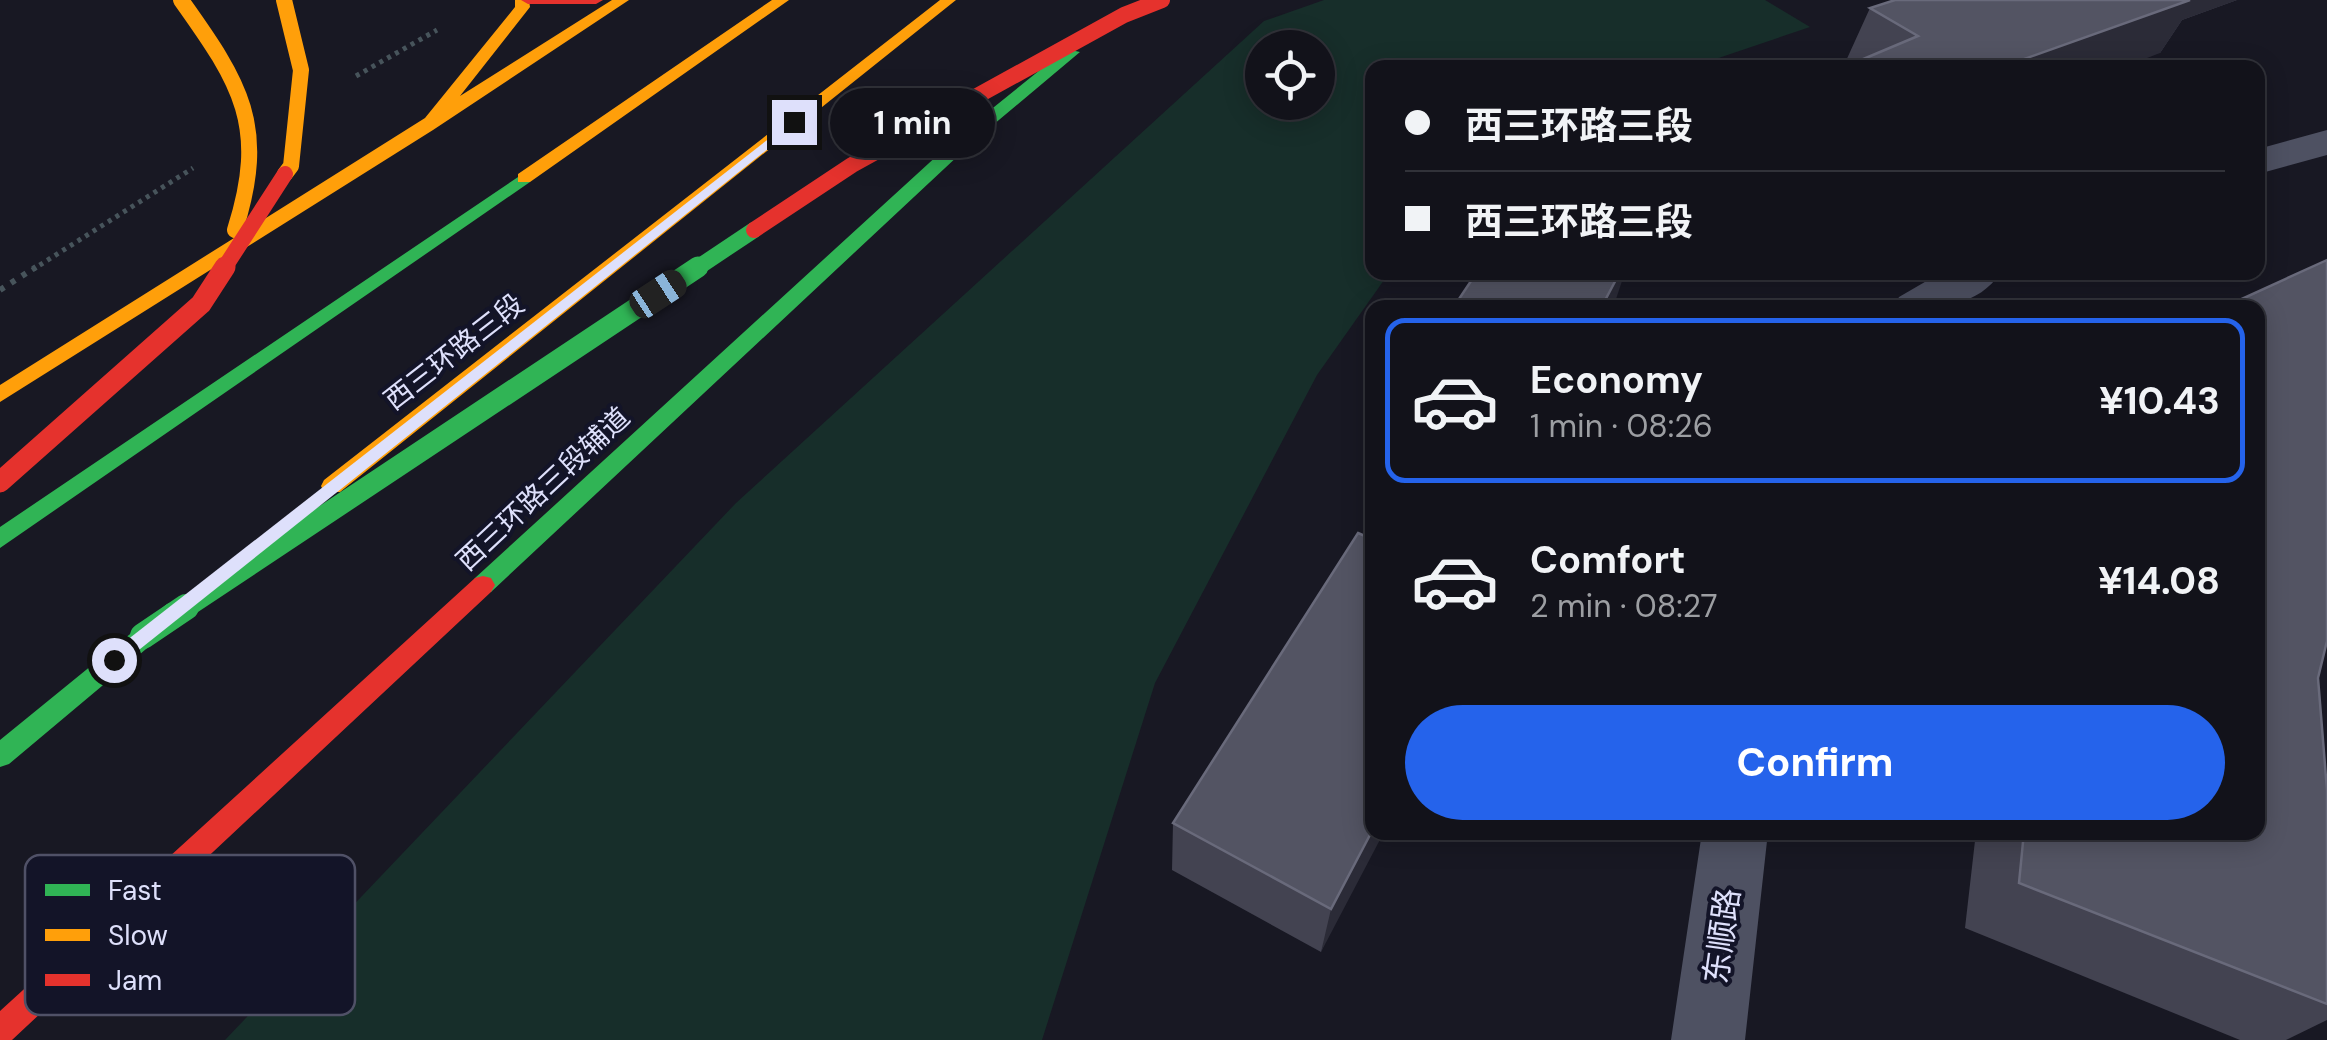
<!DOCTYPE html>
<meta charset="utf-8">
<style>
body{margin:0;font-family:"DM Sans","Noto Sans SC",sans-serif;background:#1f2027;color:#f1f3f6;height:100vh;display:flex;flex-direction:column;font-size:38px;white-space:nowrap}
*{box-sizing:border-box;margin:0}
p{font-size:32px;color:#9c9ea2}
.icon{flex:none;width:55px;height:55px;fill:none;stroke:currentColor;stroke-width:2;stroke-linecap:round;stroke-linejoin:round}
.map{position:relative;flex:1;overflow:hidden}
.details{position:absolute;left:1365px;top:300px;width:900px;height:540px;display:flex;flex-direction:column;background:#12121a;border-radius:20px;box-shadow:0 5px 25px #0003,0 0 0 2px #313239}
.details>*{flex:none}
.guide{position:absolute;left:1365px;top:60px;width:900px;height:220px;border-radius:20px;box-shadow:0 5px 25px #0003,0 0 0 2px #313239;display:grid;align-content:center;height:220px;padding:0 40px;background:#12121a}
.tools{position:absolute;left:1245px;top:30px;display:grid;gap:20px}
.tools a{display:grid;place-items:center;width:90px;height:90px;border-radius:50%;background:#12121a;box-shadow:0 5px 25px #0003,0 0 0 2px #313239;font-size:50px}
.end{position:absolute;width:45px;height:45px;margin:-22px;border:12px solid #dee0fb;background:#111;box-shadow:0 0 0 5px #111}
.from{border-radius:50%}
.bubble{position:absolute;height:70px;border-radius:35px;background:#12121a;box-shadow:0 5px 25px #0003,0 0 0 2px #313239;font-size:32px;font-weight:700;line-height:70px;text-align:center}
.car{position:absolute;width:30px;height:60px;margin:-30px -15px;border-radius:12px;box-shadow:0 0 8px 2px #0007;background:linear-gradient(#222 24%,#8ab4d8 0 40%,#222 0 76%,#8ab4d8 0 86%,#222 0)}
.guide b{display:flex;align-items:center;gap:35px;height:95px;font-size:38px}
.guide b+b{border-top:2px solid #313239}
.guide i{width:25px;height:25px;background:#f1f3f6}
ul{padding:18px 0 0;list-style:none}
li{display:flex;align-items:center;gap:30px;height:165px;margin:0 20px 15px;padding:0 20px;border:5px solid transparent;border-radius:20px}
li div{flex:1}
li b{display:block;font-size:38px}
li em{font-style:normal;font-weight:700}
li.current{border-color:#2563eb}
li>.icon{width:90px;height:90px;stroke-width:1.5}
.primary-button{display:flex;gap:20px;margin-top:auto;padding:20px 40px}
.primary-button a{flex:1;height:115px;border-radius:60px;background:#2563eb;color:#fff;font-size:40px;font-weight:700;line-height:115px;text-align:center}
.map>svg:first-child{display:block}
.green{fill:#172e2a;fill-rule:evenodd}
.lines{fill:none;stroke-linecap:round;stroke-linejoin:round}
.path-far1{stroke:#47545b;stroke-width:5;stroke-dasharray:4 5;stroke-linecap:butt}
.path{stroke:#47545b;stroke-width:6;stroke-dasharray:5 8;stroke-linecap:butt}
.street{fill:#4e5162;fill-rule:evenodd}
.fast{fill:#30b455;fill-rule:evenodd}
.slow{fill:#ff9f0a;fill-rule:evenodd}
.jam{fill:#e5322d;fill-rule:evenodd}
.fast-bridge-far2{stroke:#30b455;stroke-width:16}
.fast-bridge-far1{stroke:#30b455;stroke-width:21}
.fast-bridge{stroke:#30b455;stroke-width:26}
.slow-bridge{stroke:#ff9f0a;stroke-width:16}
.jam-bridge-far1{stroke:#e5322d;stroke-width:16}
.jam-bridge{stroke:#e5322d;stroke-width:21}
.wall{fill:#434351}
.shaded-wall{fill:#2b2b37}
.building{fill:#535463;stroke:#696a7b;stroke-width:2.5}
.route{fill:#dee0fb}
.labels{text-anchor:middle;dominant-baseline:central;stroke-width:8;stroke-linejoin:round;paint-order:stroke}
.street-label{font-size:28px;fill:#dee0fb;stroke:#131428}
.near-street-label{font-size:32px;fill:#dee0fb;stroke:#131428}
.key{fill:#131428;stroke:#505167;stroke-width:2.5}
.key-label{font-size:28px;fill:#dee0fb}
</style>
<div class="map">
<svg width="2327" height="1040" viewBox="0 0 2327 1040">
<rect width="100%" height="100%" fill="#181823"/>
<path class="green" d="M1324 0H1765L1810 27 1692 67 1372 68V272L1389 273 1317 375 1155 683 1042 1040H225L736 503 1264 21ZM1262 48H1318V102H1262Z"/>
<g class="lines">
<path class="path-far1" d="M356 76 437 30
M32 270 193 168"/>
<path class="path" d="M0 290 36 267"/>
<path class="street" d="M2327 130V155L2258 174V149Z
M1942 272H2001C1976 310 1932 308 1893 308L1899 297Z
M1702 832H1768L1745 1040H1671Z"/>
<path class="fast" d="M1066 49 1080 52 975 140 491 592H475L471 585 475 578 963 132Z
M524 173 530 174V182L0 548V527Z
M175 601 183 604 187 611 183 618 9 764 0 767V740L167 604Z"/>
<path class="slow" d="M515 0H529L530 7 460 96 612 0H629L433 130 0 402V385L425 118 515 7Z
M772 0H789L530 182H518V174Z
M940 0H956L340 492H324L321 486 324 480Z"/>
<path class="jam" d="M521 0H603L596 4H528Z
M483 576 491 578 495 585 491 592 12 1040H0V1011L475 578Z"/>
<path class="fast-bridge-far2" d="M694 270 754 230"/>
<path class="fast-bridge-far1" d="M182 610 698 267"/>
<path class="fast-bridge" d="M143 636 186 607"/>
<path class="slow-bridge" d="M181 0C241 84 268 126 235 230
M284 0 301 70 291 166 285 174"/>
<path class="jam-bridge-far1" d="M754 230 852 165 1124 15 1162 0
M223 270 285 174"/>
<path class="jam-bridge" d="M0 482 201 304 225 267"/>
</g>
<path class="wall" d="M1895 0H2237L2182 20 2160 53 1848 65 1845 63 1870 8Z
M2318 678 2327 790V1020L2286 1040H2240L1965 928 1976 832H2258Z
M1173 823 1372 832 1321 952 1172 870Z"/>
<path class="shaded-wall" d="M2155 0H2237L2182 20 2160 53 2121 68H1999Z
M1620 272H1625L1613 308H1601Z
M1372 832H1384L1321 952 1331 909Z"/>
<path class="building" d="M1895 0H2190L1999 68H1842L1918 36 1870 8Z
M2327 260V641L2318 678 2327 790V1004L2019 883 2024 832H2258V308H2222Z
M1477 272H1620L1601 308H1453Z
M1358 533 1372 539V831L1331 909 1173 823Z"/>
<path class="route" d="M794 119 798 125 120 665H108V655Z"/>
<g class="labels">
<g class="street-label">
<text transform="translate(454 352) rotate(-38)">西三环路三段</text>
<text transform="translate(543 489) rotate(-43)">西三环路三段辅道</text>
</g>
<g class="near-street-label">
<text transform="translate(1722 936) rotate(-82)">东顺路</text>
</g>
</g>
<rect x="25" y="855" width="330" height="160" rx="15" class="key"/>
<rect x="45" y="884" width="45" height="12" fill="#30b455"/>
<rect x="45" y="929" width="45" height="12" fill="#ff9f0a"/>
<rect x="45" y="974" width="45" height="12" fill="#e5322d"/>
<g class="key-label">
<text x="108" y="900">Fast</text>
<text x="108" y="945">Slow</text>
<text x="108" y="990">Jam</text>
</g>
</svg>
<div class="tools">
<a><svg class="icon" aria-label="locate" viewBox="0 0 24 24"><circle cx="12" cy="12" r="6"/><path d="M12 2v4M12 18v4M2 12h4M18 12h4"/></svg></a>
</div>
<i class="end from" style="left:114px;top:660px"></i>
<i class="end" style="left:794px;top:122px"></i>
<div class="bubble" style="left:830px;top:88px;width:165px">1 min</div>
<i class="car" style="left:658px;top:294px;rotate:57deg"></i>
<div class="guide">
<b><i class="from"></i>西三环路三段</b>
<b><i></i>西三环路三段</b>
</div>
<section class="details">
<ul>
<li class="current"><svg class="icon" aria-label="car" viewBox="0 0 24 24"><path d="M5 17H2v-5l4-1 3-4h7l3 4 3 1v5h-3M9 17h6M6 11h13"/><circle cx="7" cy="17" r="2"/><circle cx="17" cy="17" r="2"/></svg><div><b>Economy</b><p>1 min · 08:26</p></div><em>¥10.43</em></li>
<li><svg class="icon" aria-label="car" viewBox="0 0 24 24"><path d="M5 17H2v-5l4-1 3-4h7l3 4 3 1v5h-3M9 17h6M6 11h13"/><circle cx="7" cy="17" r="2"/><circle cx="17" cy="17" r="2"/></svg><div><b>Comfort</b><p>2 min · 08:27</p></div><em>¥14.08</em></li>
</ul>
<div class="primary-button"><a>Confirm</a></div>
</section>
</div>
